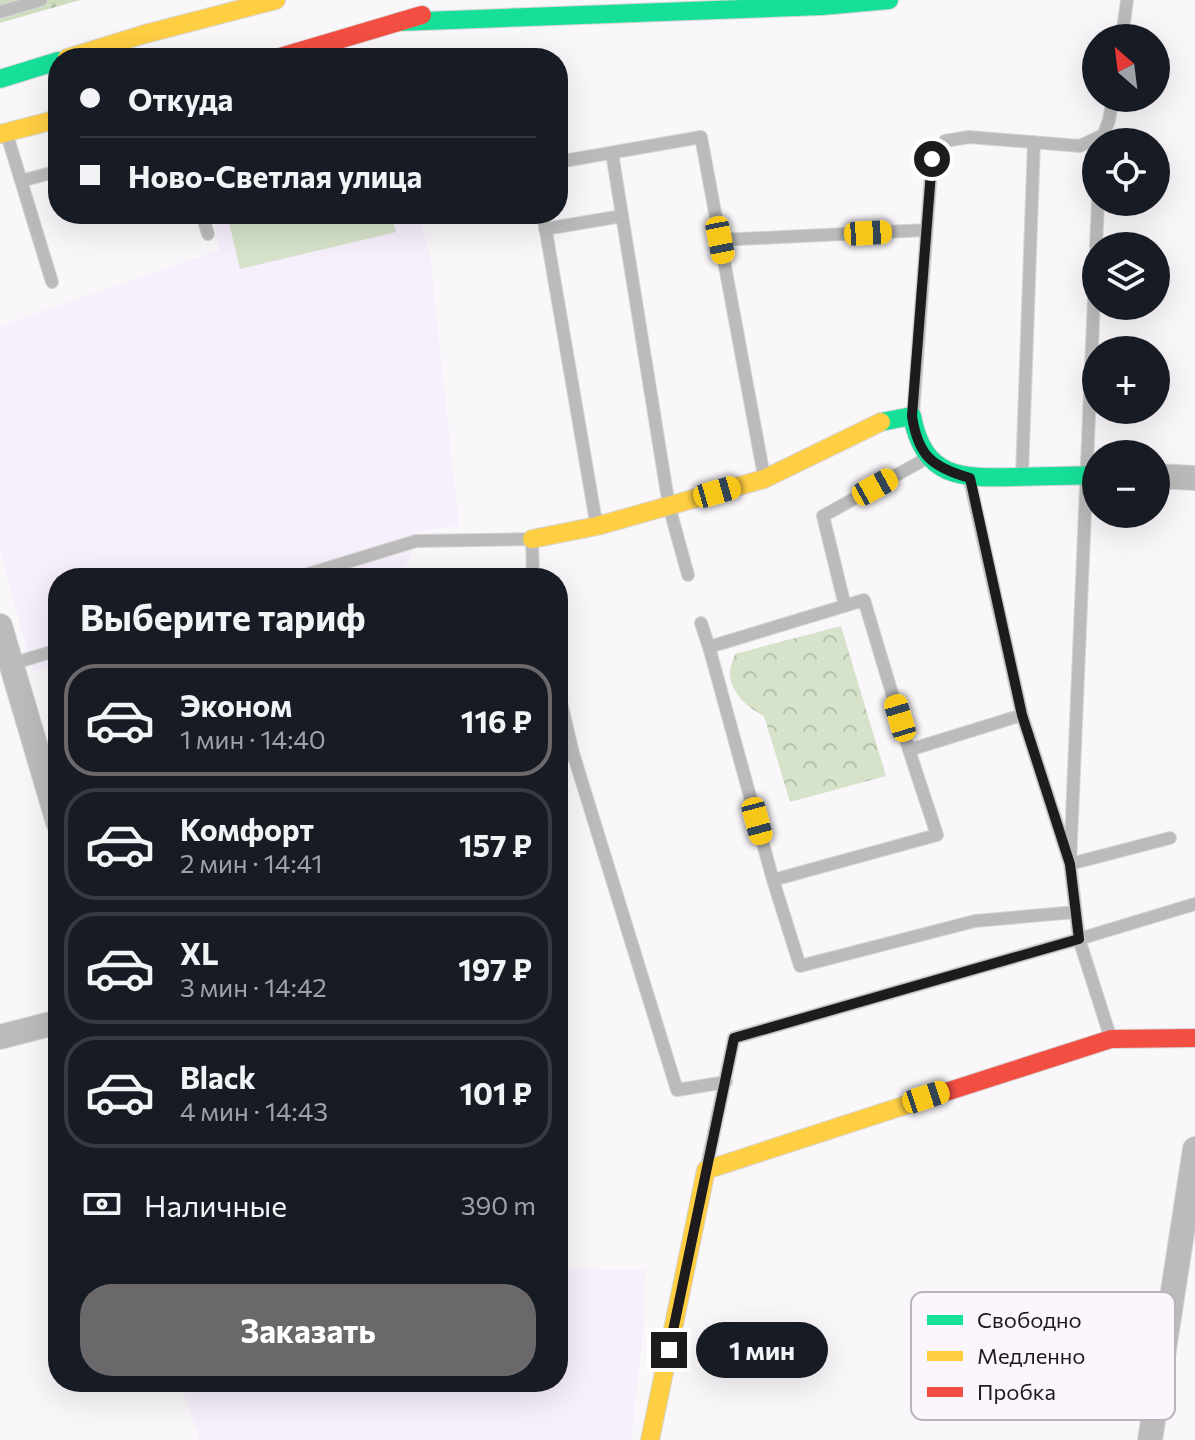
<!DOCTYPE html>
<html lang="ru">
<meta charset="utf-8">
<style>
body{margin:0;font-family:Commissioner,sans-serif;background:#20242c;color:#f1f3f6;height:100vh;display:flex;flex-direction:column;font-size:30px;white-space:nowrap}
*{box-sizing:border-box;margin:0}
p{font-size:26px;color:#9ea1a6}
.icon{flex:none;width:44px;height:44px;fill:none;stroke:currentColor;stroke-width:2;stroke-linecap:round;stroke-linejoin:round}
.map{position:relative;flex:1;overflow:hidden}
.details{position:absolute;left:48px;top:568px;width:520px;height:824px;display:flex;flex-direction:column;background:#171b24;border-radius:32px;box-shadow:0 8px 32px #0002}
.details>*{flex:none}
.hud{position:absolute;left:48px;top:48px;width:520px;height:176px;border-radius:32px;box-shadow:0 8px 32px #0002;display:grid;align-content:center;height:176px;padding:0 32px;background:#171b24}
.needle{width:52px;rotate:332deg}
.controls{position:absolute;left:1082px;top:24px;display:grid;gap:16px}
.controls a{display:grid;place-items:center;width:88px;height:88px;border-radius:50%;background:#171b24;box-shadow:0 8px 32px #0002;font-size:40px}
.end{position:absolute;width:36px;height:36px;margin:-18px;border:10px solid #1d1b1e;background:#fff;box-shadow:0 0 0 4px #fff}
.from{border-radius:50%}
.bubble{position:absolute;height:56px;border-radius:28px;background:#171b24;box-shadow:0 8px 32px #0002;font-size:26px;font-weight:700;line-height:56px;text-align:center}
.car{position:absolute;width:24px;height:48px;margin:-24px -12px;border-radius:10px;box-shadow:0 0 6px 2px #0007;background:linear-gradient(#f5c518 24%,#345 0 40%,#f5c518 0 76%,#345 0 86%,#f5c518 0)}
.hud b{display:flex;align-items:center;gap:28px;height:76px;font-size:30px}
.hud b+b{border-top:2px solid #363941}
.hud i{width:20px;height:20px;background:#f1f3f6}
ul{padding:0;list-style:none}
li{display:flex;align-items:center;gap:24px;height:112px;margin:0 16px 12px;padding:0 16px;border:4px solid #363941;border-radius:32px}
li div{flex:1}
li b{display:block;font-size:30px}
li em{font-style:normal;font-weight:700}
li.on{border-color:#6a686b}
li>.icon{width:72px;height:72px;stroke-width:1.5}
h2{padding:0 32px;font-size:36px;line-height:96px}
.pay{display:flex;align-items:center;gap:20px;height:88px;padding:0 32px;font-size:30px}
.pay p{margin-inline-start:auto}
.button{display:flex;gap:16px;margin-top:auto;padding:16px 32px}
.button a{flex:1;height:92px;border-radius:32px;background:#6a686b;color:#fff;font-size:32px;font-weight:700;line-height:92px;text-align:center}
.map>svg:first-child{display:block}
.education{fill:#f7effc}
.forest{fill:url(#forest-firs)}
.park{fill:url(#park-crowns)}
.garden{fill:#d6e2c9}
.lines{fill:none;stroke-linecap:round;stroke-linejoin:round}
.lane-casing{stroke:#d7d5d7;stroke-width:14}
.street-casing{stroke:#d7d5d7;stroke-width:26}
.fast-casing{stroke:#d7d5d7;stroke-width:20}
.slow-casing{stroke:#d7d5d7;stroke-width:20}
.jam-casing{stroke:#d7d5d7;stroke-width:20}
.lane{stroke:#bcbbbb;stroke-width:12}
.street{stroke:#bcbbbb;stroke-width:24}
.fast{stroke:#16e098;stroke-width:18}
.slow{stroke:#ffcf43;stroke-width:18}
.jam{stroke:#f24e42;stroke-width:18}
.route{stroke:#1d1b1e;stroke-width:10}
.key{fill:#fbf5fd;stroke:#b8b4ba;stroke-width:2}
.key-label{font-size:22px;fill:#1d1b1e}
</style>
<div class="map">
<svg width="1195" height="1440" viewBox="0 0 1195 1440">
<defs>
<pattern id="forest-firs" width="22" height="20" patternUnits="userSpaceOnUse" patternTransform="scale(2)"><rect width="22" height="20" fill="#cfddbf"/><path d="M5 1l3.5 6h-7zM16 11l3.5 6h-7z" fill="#b1bda4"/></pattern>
<pattern id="park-crowns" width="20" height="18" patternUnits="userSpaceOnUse" patternTransform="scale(2)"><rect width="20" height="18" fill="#d6e2c9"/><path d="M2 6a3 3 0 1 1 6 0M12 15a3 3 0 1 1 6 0" fill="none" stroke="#b7c1ac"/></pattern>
</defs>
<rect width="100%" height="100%" fill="#faf7fb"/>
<path class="education" d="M212 214H419L430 256 459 526 421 531 406 566 363 578H58V664L33 671 0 551V326L220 250Z
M558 1269 645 1270 644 1325 631 1440H200L180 1384 186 1382H558Z"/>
<path class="forest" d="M0 0H80L0 23Z"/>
<path class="park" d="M841 626 886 776 790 802 764 716C748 708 731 693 730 674 729 669 733 660 735 654Z"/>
<path class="garden" d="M227 214H391L396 232 240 269Z"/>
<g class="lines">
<defs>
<path id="lane" d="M0 12 41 0
M1122 38 1127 0
M7 135 52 282
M1101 142 1109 120 1113 98
M612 153 669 506 688 575
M558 162 701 137 764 476
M21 181 58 171
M202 214 208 234
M543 214 596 522
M545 229 622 216
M720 240 926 230
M1096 246 1098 202
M1096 251 1070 864 1170 838
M913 414 932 159 945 141 969 137 1080 146 1101 136
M1022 475 1034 142
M295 578 416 541 532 539 533 578
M845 606 823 516 927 458
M701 623 709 647
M11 664 58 650
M558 690 573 753 558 758
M909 750 937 835 773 880 800 966 975 921 1076 912
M573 753 677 1090 726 1082
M773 880 709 647 864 600 909 750 1022 715
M1110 1036 1079 939 1195 904
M707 1166 734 1038 1079 939 1070 864 1022 715 970 481"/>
<path id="street" d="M1156 476 1195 478
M0 626 58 822
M0 1037 58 1022
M1150 1440 1195 1149"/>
<path id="fast" d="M398 22 822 6 889 0
M0 79 58 61
M881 422 912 416C924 479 961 478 1015 477 1042 476 1069 476 1096 475"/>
<path id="slow" d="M67 58 145 34 276 0
M0 134 58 119
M532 539 597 526 764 479 881 422
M650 1440 706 1170 949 1091"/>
<path id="jam" d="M277 58 422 15
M949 1091 1111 1039 1195 1038"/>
</defs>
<use href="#lane" class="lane-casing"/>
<use href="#street" class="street-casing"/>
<use href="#fast" class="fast-casing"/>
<use href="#slow" class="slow-casing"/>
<use href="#jam" class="jam-casing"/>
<use href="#lane" class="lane"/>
<use href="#street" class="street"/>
<use href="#fast" class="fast"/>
<use href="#slow" class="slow"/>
<use href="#jam" class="jam"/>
</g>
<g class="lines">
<path class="route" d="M669 1350 734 1038 1079 939 1070 864 1022 715 970 478C931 467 918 455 912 416L932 159"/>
</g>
<rect x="911" y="1292" width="264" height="128" rx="12" class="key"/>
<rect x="927" y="1315" width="36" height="10" fill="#16e098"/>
<rect x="927" y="1351" width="36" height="10" fill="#ffcf43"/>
<rect x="927" y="1387" width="36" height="10" fill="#f24e42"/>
<g class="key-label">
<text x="977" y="1328">Свободно</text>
<text x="977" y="1364">Медленно</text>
<text x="977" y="1400">Пробка</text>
</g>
</svg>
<div class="controls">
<a><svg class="needle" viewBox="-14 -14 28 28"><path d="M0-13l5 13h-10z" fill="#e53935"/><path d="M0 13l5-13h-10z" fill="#9ea1a6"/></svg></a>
<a><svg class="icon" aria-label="locate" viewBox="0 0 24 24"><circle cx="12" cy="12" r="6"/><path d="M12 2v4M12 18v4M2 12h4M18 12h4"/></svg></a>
<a><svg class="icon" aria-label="layers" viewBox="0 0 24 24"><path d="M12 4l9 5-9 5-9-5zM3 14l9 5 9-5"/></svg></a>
<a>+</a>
<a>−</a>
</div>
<i class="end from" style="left:932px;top:159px"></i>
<i class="end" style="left:669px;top:1350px"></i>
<div class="bubble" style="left:696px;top:1322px;width:132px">1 мин</div>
<i class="car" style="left:868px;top:233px;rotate:87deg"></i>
<i class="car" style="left:720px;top:240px;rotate:169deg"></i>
<i class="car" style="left:875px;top:487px;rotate:61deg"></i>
<i class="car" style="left:717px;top:492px;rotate:74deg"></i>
<i class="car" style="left:900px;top:718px;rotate:343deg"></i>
<i class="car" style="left:757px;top:821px;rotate:165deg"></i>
<i class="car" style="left:926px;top:1097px;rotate:72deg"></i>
<div class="hud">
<b><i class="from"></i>Откуда</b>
<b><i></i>Ново-Светлая улица</b>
</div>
<section class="details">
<h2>Выберите тариф</h2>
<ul>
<li class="on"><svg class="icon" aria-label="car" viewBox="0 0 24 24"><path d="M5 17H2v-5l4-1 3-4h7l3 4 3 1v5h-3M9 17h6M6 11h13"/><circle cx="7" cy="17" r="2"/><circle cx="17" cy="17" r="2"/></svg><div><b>Эконом</b><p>1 мин · 14:40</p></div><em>116 ₽</em></li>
<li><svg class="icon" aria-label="car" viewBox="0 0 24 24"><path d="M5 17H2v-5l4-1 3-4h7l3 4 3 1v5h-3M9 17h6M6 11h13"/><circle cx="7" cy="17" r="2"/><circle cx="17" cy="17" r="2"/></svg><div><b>Комфорт</b><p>2 мин · 14:41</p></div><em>157 ₽</em></li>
<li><svg class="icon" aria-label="car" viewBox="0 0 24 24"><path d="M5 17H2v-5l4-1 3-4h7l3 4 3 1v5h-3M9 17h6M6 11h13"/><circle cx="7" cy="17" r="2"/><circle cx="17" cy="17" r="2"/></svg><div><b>XL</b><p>3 мин · 14:42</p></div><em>197 ₽</em></li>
<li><svg class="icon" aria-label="car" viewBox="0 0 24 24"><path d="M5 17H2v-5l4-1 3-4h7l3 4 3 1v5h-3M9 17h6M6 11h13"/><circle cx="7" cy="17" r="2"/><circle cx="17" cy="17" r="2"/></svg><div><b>Black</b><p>4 мин · 14:43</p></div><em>101 ₽</em></li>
</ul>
<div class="pay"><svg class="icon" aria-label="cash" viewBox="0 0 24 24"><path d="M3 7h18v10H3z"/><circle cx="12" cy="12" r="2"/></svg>Наличные<p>390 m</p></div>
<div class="button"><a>Заказать</a></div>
</section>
</div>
